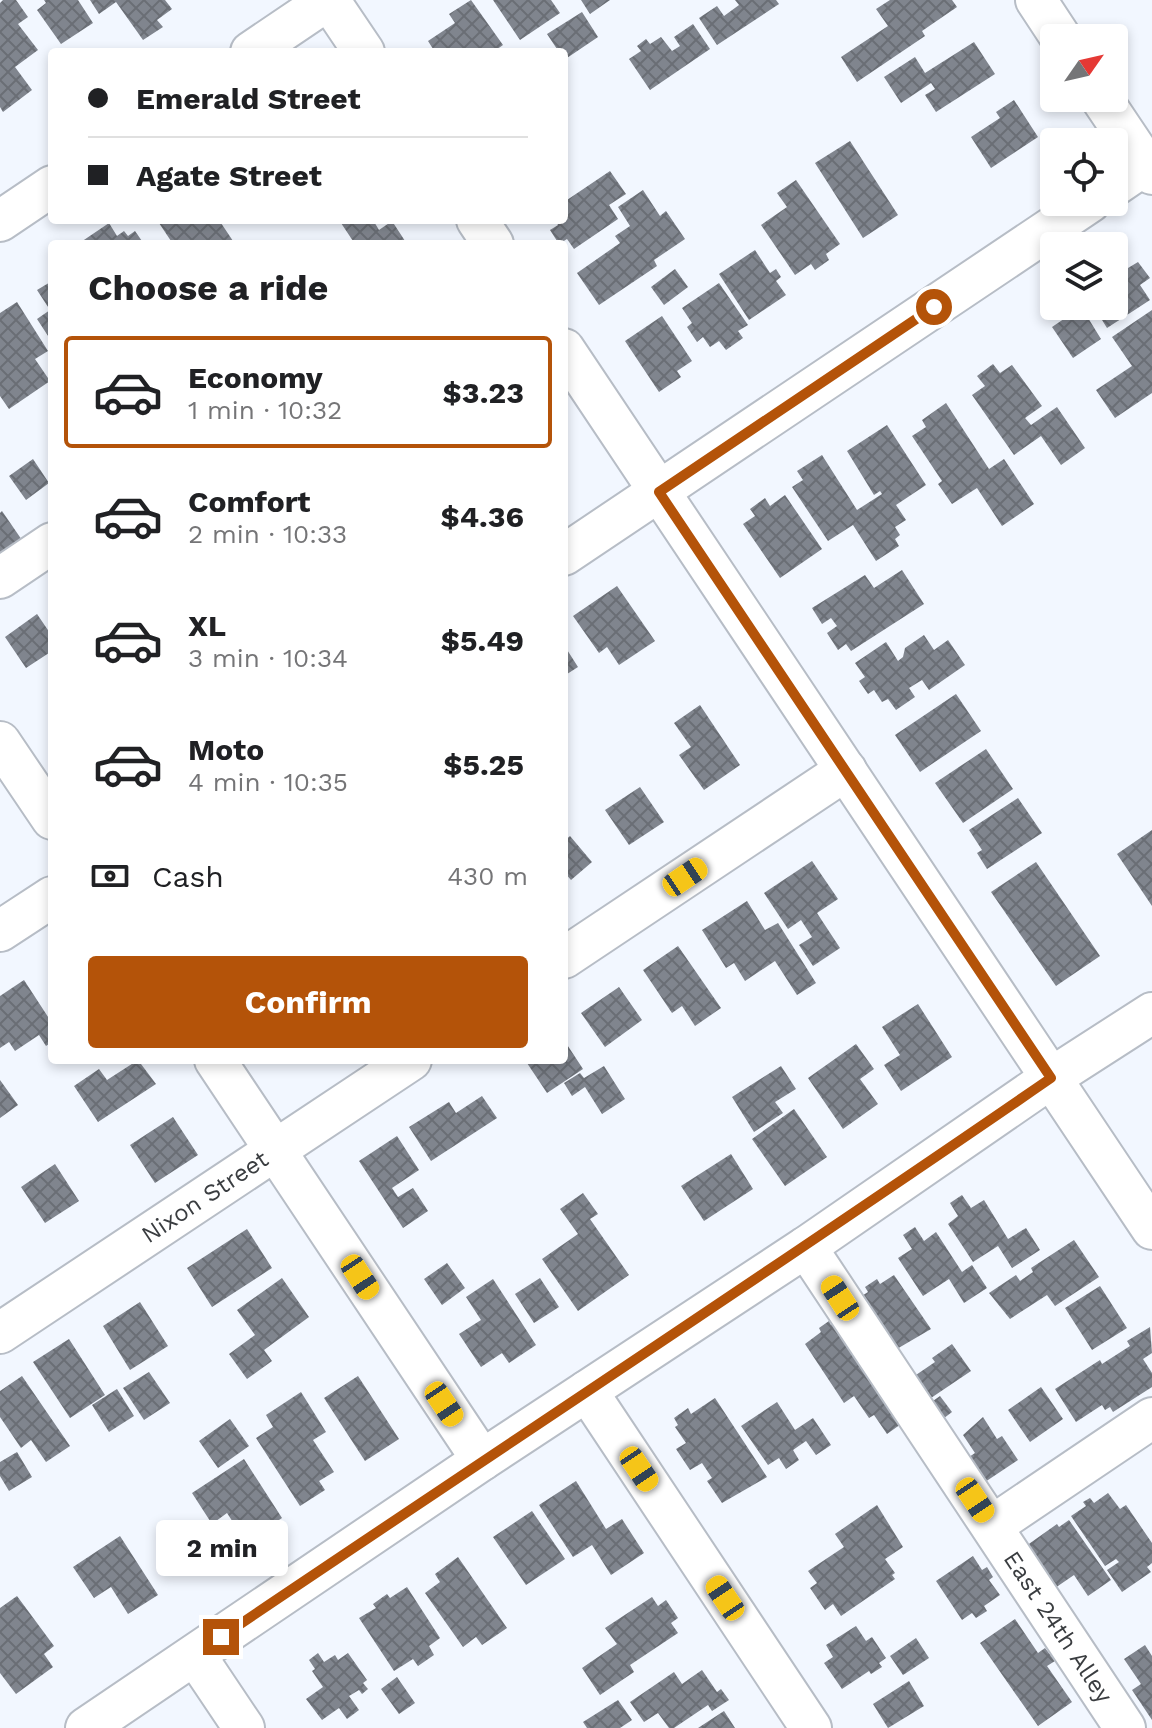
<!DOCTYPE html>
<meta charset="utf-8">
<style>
body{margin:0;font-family:"Work Sans",sans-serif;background:#f2f2f2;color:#202124;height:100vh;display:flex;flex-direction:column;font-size:30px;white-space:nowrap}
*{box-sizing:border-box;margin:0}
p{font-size:26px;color:#757577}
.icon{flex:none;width:44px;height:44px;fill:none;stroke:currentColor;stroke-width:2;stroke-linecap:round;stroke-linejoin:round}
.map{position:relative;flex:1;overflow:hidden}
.sheet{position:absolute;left:48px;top:240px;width:520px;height:824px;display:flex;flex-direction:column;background:#fff;border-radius:8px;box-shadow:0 4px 12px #0003}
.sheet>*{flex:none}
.guide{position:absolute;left:48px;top:48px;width:520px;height:176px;border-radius:8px;box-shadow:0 4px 12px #0003;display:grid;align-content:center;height:176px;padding:0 40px;background:#fff}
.needle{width:52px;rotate:56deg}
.tools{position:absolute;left:1040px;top:24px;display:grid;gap:16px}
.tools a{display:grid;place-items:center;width:88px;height:88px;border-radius:8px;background:#fff;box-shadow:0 4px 12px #0003;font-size:40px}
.end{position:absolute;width:36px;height:36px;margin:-18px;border:10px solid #b45309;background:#fff;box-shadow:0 0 0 4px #fff}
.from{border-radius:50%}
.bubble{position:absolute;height:56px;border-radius:8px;background:#fff;box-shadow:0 4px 12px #0003;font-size:26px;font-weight:700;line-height:56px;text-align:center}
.car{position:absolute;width:24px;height:48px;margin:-24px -12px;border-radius:10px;box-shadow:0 0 6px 2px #0007;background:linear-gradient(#f5c518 24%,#345 0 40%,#f5c518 0 76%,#345 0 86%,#f5c518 0)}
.guide b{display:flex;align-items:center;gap:28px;height:76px;font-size:30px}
.guide b+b{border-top:2px solid #e0e0e0}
.guide i{width:20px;height:20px;background:#202124}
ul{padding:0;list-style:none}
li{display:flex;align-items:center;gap:24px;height:112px;margin:0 16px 12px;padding:0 24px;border:4px solid transparent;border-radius:8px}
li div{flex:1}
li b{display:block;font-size:30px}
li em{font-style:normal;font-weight:700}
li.on{border-color:#b45309}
li>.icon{width:72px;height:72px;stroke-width:1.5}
h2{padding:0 40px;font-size:36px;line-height:96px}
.pay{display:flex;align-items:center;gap:20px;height:88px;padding:0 40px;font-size:30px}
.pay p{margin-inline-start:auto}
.button{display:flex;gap:16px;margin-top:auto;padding:16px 40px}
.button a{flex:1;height:92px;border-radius:8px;background:#b45309;color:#fff;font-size:32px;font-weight:700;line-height:92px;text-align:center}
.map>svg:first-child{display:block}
.building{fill:url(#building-cross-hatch)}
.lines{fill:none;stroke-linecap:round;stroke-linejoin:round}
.minor-casing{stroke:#b7bdc6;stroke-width:44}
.minor{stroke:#fff;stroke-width:40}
.route{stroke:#b45309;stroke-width:10}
.labels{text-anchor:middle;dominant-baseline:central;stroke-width:8;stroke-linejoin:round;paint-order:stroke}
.street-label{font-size:24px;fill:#3a3d40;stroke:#fff}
</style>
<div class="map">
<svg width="1152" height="1728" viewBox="0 0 1152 1728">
<defs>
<pattern id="building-cross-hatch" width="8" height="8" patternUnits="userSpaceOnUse" patternTransform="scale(2)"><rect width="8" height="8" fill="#80858e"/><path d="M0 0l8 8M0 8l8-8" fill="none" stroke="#6a6e75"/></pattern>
</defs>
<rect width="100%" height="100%" fill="#f2f7ff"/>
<path class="building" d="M3 0H16L28 17 18 24 38 50 15 67 32 90 3 112 0 107V3Z
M44 0H78L93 23 61 44 37 10 46 3Z
M90 0H165L172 9 157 20 163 27 143 40 116 2 99 14Z
M471 0 503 45 496 50 498 52H435L428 41 455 23 449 14Z
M493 0H551L560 13 520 40Z
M581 0H610L590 14Z
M735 0H776L779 4 717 45 699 18 717 6 724 16 739 5Z
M890 0H952L957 7 922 31 925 36 857 82 841 57 888 26 876 9Z
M582 12 598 37 564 60V52H559L547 34Z
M693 24 710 49 650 90 629 59 641 51 637 46 646 39 650 44 661 37 672 51 680 46 674 37Z
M974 42 995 74 936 112 925 95 935 89 931 83 901 103 884 77 915 57 925 73Z
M1014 100 1038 137 991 168 971 137 1000 118 996 112Z
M850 141 898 215 863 238 815 163Z
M610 171 626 194 609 205 618 219 574 249 567 239 559 244 550 230 558 225 555 220H564V202Z
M796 180 840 244 826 254 829 260 815 270 811 264 795 275 761 225 787 207 777 193Z
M643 190 660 216 666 211 685 239 654 260 657 266 599 305 577 273 620 243 615 236 630 226 618 207Z
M157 220H219L235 244H173Z
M339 220H373L379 230 392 221 407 244H355Z
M109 223 117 236 124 231 128 236 135 231 144 244H78Z
M755 250 770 273 776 269 781 277 776 281 786 295 749 320 719 274Z
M1119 254 1128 268 1138 262 1150 278 1140 285 1150 300 1107 328 1094 307 1085 313 1101 339 1073 358 1052 327 1080 308 1078 306H1114V258Z
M675 269 688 287 664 305 651 287Z
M52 281V342L37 319 50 310 37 290Z
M719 283 748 325 738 331 743 338 726 350 719 341 710 347 703 337 697 342 687 327 692 323 682 308Z
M17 302 48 351 35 359 50 381 9 409 0 396V313Z
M1152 310V393L1115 418 1096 390 1132 366 1112 337Z
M662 316 692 361 677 371 681 377 659 392 625 341Z
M993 364 1000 373 1012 365 1042 406 1025 418 1031 425 1057 407 1085 448 1061 465 1041 436 1014 455 972 395 985 386 977 376Z
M946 403 989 469 1004 459 1034 504 1002 526 977 488 952 504 938 484 942 481 912 436 926 427 922 420Z
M887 425 926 485 896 505 906 520 895 527 900 535 895 539 899 546 876 561 853 525 828 541 792 487 803 480 797 471 822 455 857 510 882 494 880 491 874 495 847 451Z
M33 459 49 483 26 500 9 476Z
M785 495 822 549 780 578 743 524 755 516 750 509 765 498 770 506Z
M2 511 24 543 0 561V513Z
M902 570 924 604 851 651 846 644 838 650 827 633 837 626 831 618 822 624 812 608 865 575 874 588Z
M617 586 655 641 619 665 607 647 599 653 573 616Z
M37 614 52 636V651L26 668 5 637Z
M924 635 934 650 948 640 965 665 929 690 922 680 909 688 915 697 896 710 888 699 882 702 874 690 868 694 859 681 865 677 855 663 886 642 898 661 903 657 905 648Z
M564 645 578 667 564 676Z
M956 694 981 731 920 772 895 735Z
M700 705 740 765 704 790 679 755 691 747 674 723Z
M986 749 1013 789 963 823 935 783Z
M640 787 664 822 629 845 605 810Z
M1018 798 1042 833 987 869 977 853 982 850 969 830Z
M1152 830V906L1117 854Z
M570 836 592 862 571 880 564 872V841Z
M812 861 838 899 817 913 840 948 813 966 799 945 812 937 801 920 788 929 764 893Z
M1036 862 1100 956 1056 986 991 892Z
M747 901 765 930 778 923 816 983 797 995 775 961 745 981 734 963 726 968 702 930Z
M678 946 721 1008 695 1026 682 1006 672 1013 643 970Z
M24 980 52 1023V1042L46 1046 39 1035 15 1051 9 1042 0 1048V996Z
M619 987 642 1020 605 1047 581 1013Z
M918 1004 952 1057 901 1091 884 1065 900 1055 882 1027Z
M564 1040 583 1069 547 1093 525 1060H564Z
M856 1044 874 1069 860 1079 878 1104 843 1129 808 1078Z
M138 1060 156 1084 98 1122 74 1086 99 1069 107 1080Z
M604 1066 625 1099 602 1114 585 1087 572 1096 564 1083 580 1073 584 1078Z
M781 1066 796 1089 775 1102 783 1113 754 1132 732 1097Z
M0 1080 18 1105 0 1118Z
M482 1096 497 1118 431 1161 409 1127 449 1102 456 1113Z
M794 1109 827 1157 785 1186 752 1139Z
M173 1117 198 1155 155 1183 130 1145Z
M397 1136 419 1170 392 1188 398 1197 413 1188 428 1211 403 1228 359 1161Z
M731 1154 753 1189 704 1221 681 1186Z
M55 1164 79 1201 45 1223 21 1187Z
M583 1193 598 1214 590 1219 629 1275 578 1311 542 1259 578 1234 560 1209Z
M962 1195 971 1208 984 1200 1008 1239 1026 1228 1040 1250 1012 1268 998 1246 973 1262 948 1224 958 1216 950 1203Z
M915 1227 924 1241 936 1232 962 1272 972 1265 987 1288 964 1303 949 1279 923 1296 898 1258 912 1249 903 1235Z
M247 1229 272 1268 212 1307 187 1268Z
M1074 1240 1099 1277 1055 1306 1047 1295 1010 1319 989 1293 1016 1275 1020 1281 1033 1272 1031 1268Z
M447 1263 465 1288 442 1305 424 1279Z
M894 1275 931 1329 890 1353 854 1301 868 1292 865 1287 877 1279 880 1284Z
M282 1278 309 1317 264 1350 272 1361 247 1379 229 1354 255 1335 237 1310Z
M540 1278 559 1307 534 1323 515 1294Z
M493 1279 536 1345 509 1363 502 1353 481 1367 459 1334 481 1320 466 1297Z
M1100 1286 1127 1328 1092 1350 1065 1308Z
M140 1302 168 1346 130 1370 103 1326Z
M841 1318 908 1419 887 1434 874 1415 869 1418 854 1396 844 1403 805 1344 821 1332 819 1328 829 1321 831 1325Z
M1150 1327 1152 1353 1143 1359 1152 1373V1387L1113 1412 1110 1407 1105 1410 1102 1405 1076 1422 1055 1389 1100 1360 1102 1364 1130 1346 1127 1341Z
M69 1339 105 1395 70 1418 33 1362Z
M952 1344 971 1371 928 1400 913 1377 935 1362 932 1358Z
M149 1372 170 1403 144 1420 123 1388Z
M22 1376 70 1446 46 1462 31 1440 21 1448 0 1417V1391Z
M358 1376 399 1439 365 1461 324 1398Z
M1041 1387 1063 1419 1030 1442 1008 1410Z
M117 1389 134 1416 109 1432 92 1405Z
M301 1392 326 1432 313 1440 334 1472 319 1481 325 1490 300 1506 256 1438 273 1427 266 1415Z
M940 1396 952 1412 935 1425 923 1408Z
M715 1398 767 1477 722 1503 707 1481 712 1478 702 1463 690 1470 676 1449 686 1443 675 1427 678 1425 674 1418 688 1408 691 1414Z
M777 1402 795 1430 813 1418 831 1445 816 1455 806 1441 793 1450 799 1460 786 1469 779 1458 768 1465 741 1426Z
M983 1417 997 1439 1002 1436 1018 1460 982 1484 966 1459 975 1453 963 1435Z
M230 1419 249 1446 218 1468 199 1441Z
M17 1452 32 1477 9 1491 0 1476V1462Z
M244 1459 282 1518 246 1542 227 1513 212 1524 192 1493Z
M576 1481 606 1529 622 1519 644 1553 611 1575 592 1545 573 1557 539 1505Z
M1108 1493 1120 1509 1126 1505 1152 1543V1563L1147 1567 1151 1572 1122 1592 1107 1570 1119 1562 1116 1559 1105 1566 1071 1516 1086 1506 1083 1502 1090 1498 1094 1503Z
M877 1505 903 1547 885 1559 895 1573 892 1575 895 1579 841 1616 833 1604 825 1610 810 1588 817 1583 808 1571 844 1547 835 1534Z
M532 1511 565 1559 526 1585 493 1537Z
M1069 1520 1111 1580 1088 1596 1074 1575 1055 1588 1026 1546 1057 1524 1059 1527Z
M120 1536 158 1595 128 1614 111 1587 94 1598 73 1567Z
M973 1556 982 1570 987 1567 993 1577 989 1580 1000 1595 984 1606 987 1611 976 1618 972 1613 962 1620 936 1581Z
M458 1557 507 1628 482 1645 476 1637 463 1647 425 1593 440 1582 435 1574Z
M407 1587 440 1638 429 1646 434 1655 418 1666 413 1659 394 1671 359 1618 376 1608 373 1604 387 1594 390 1598Z
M17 1596 54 1646 44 1654 53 1667 16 1694 0 1673V1608Z
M652 1597 658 1606 666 1600 678 1618 671 1623 678 1633 630 1665 634 1672 600 1695 582 1668 617 1644 605 1628Z
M1015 1619 1038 1653 1045 1648 1055 1661 1047 1666 1072 1702 1038 1726 980 1643Z
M856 1626 866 1641 872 1637 886 1658 879 1663 882 1667 871 1674 869 1671 842 1689 824 1663 833 1657 826 1645Z
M916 1638 929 1658 903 1675 890 1656Z
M1145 1645 1152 1656V1720L1132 1690 1141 1684 1124 1659Z
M318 1653 324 1662 335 1655 338 1660 348 1653 367 1680 363 1683 368 1689 362 1694 359 1690 349 1696 359 1710 347 1719 339 1708 322 1720 306 1699 323 1687 312 1671 315 1669 309 1660Z
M702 1670 717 1692 721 1689 729 1700 712 1711 708 1705 674 1728H669L658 1713 644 1722 630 1702 674 1672 682 1684Z
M397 1677 415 1703 399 1714 381 1689Z
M909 1681 924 1706 888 1728 873 1704Z
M618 1700 632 1720 620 1728H587L583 1722Z
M724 1711 735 1728H698Z"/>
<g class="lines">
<defs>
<g id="minor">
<path d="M329 0 364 52"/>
<path d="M1036 0 1061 38"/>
<path d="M251 52 328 0"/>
<path d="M1101 98 1152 174"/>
<path d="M1114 186 1152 160"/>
<path d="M477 220 493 244"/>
<path d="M0 221 52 186"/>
<path d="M564 349 1152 1229"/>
<path d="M564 555 1090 202"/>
<path d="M0 578 52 543"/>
<path d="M0 742 52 819"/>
<path d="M0 931 52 897"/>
<path d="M564 958 846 770"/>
<path d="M215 1060 482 1460"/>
<path id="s1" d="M806 1247 1125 1728"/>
<path id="s2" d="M0 1333 411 1060"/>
<path d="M587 1391 811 1728"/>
<path d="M992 1526 1152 1418"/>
<path d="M195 1655 244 1728"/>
<path d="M86 1728 482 1460 806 1247 1051 1078 1152 1013"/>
</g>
</defs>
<use href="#minor" class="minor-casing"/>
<use href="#minor" class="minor"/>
</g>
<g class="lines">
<path class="route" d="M221 1637C498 1450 777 1267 1051 1078L659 492 934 307"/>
</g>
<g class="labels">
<g class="street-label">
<text stroke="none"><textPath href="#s2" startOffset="246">Nixon Street</textPath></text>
<text stroke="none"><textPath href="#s1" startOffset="456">East 24th Alley</textPath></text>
</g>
</g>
</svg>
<div class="tools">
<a><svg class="needle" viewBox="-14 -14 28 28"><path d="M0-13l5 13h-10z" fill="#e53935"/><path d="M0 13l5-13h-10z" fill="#757577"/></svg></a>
<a><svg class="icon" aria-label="locate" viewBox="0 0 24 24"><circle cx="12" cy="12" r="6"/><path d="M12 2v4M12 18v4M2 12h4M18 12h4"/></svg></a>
<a><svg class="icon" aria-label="layers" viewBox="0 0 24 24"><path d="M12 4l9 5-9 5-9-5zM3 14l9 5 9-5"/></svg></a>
</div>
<i class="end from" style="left:934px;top:307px"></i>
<i class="end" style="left:221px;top:1637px"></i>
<div class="bubble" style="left:156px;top:1520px;width:132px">2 min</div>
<i class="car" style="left:685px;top:877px;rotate:56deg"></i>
<i class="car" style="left:360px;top:1277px;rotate:147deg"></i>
<i class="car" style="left:840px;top:1298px;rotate:327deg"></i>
<i class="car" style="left:444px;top:1404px;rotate:146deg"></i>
<i class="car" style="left:639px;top:1469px;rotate:146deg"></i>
<i class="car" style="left:975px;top:1500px;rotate:146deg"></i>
<i class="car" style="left:725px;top:1598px;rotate:326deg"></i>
<div class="guide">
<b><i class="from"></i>Emerald Street</b>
<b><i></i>Agate Street</b>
</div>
<section class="sheet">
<h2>Choose a ride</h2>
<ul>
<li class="on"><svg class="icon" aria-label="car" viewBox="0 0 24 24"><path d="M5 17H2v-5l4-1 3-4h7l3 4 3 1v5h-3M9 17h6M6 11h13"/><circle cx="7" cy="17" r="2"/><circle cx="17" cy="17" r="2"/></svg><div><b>Economy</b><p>1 min · 10:32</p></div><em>$3.23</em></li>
<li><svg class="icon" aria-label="car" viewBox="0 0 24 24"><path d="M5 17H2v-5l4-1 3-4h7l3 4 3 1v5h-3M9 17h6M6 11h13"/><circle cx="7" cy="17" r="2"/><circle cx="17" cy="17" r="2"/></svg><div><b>Comfort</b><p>2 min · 10:33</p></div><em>$4.36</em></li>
<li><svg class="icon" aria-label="car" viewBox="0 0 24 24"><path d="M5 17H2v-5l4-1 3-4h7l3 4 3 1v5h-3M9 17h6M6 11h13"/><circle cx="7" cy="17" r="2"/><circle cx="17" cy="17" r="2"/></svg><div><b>XL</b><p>3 min · 10:34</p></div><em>$5.49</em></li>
<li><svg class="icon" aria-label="car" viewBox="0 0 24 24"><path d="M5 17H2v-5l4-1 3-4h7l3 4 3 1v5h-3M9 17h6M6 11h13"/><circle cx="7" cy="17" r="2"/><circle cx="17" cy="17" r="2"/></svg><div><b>Moto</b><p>4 min · 10:35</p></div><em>$5.25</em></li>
</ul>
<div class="pay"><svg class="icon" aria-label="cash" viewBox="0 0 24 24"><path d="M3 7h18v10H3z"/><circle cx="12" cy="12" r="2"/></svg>Cash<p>430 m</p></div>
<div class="button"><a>Confirm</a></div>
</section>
</div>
